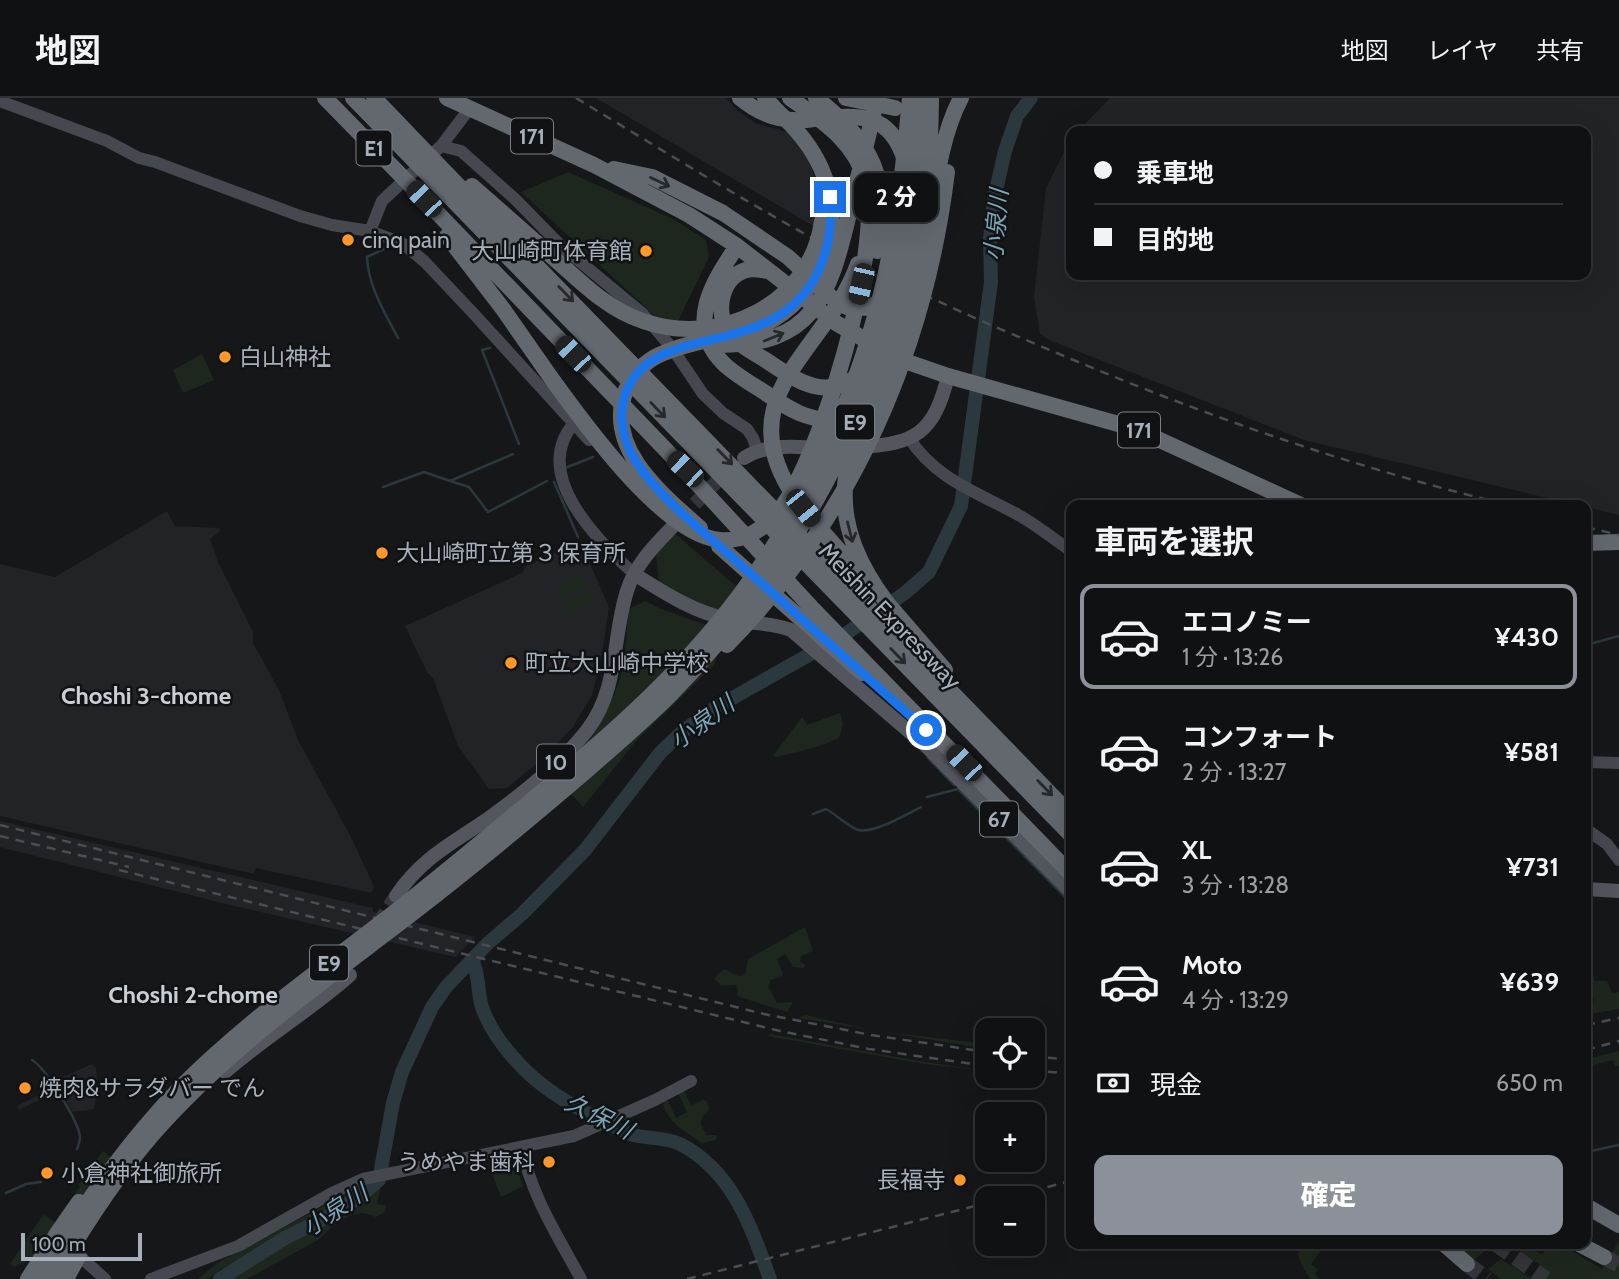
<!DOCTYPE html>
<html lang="ja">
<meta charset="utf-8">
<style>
body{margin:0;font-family:Cabin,"Noto Sans JP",sans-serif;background:#191a1c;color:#f1f3f6;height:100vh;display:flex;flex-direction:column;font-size:26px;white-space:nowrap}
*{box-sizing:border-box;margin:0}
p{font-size:23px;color:#9c9da0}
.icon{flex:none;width:38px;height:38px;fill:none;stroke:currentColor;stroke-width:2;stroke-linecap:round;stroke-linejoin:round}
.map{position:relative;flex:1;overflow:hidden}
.side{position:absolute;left:1066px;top:402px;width:525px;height:749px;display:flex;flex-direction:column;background:#101113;border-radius:14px;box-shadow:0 7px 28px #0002,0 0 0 2px #303133}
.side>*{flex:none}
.top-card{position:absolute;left:1066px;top:28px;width:525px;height:154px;border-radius:14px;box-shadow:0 7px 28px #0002,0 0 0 2px #303133;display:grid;align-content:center;height:154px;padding:0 28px;background:#101113}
.fabs{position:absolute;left:975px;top:920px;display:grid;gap:14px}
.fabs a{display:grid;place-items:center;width:70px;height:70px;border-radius:14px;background:#101113;box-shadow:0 7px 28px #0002,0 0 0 2px #303133;font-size:35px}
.scale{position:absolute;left:21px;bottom:18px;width:121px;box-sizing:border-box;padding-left:7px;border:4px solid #a7afba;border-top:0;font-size:19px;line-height:24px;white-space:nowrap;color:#a7afba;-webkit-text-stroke:5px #111214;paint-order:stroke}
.end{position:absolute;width:32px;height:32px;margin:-16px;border:9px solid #1a73e8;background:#fff;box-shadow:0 0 0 4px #fff}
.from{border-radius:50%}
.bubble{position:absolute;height:49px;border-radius:14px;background:#101113;box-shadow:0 7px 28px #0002,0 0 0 2px #303133;font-size:23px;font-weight:800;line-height:49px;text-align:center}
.car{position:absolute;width:21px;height:42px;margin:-21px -10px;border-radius:9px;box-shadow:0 0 5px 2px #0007;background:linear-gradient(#222 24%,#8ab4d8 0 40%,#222 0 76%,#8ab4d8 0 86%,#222 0)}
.top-card b{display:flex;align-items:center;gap:24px;height:66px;font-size:26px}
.top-card b+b{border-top:2px solid #303133}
.top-card i{width:18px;height:18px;background:#f1f3f6}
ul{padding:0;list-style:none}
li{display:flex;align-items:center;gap:21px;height:105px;margin:0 14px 10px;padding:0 14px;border:4px solid transparent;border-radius:14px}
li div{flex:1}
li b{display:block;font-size:26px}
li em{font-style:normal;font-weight:800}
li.selected{border-color:#8c9099}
li>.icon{width:63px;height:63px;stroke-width:1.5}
h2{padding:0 28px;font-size:32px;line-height:84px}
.pay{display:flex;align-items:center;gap:18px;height:77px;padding:0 28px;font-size:26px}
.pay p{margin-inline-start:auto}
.primary-button{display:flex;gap:14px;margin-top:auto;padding:14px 28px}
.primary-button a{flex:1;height:80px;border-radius:14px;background:#8c9099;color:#fff;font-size:28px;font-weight:800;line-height:80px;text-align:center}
header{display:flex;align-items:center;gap:42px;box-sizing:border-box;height:98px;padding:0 35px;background:#101113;border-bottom:2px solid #303133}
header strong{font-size:33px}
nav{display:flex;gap:38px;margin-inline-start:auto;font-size:24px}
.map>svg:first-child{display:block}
.built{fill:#222326}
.green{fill:#1e271e}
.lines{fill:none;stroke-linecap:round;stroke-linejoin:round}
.stream{stroke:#2b383e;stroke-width:2.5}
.river{stroke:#2b383e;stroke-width:14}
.primary-tunnel{stroke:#333539;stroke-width:14;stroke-dasharray:14 7;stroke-linecap:butt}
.highway-tunnel{stroke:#333539;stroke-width:16;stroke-dasharray:16 8;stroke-linecap:butt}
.secondary{stroke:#45484e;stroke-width:12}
.primary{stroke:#53565d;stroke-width:14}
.highway{stroke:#63686f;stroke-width:16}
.rail{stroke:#4a4d53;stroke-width:2.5;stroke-dasharray:9 7;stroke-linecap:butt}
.highway-bridge{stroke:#63686f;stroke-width:16}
.oneway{stroke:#26282b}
.route{stroke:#1a73e8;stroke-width:9}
.poi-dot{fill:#ff9828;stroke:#111214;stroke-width:2.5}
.labels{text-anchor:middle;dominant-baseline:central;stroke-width:5;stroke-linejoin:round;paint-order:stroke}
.shield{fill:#111214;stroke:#7a8088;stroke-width:2}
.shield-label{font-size:21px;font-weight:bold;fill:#a7afba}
.poi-label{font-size:23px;fill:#a7afba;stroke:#111214;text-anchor:start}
.street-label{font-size:23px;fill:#a7afba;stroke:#111214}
.water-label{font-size:24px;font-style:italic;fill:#7ca4b7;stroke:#111214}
.neighbourhood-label{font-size:24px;font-weight:bold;fill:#c9ced5;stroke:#111214}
</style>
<header>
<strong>地図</strong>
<nav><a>地図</a><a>レイヤ</a><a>共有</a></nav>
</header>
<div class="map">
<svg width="1619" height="1181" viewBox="0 0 1619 1181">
<rect width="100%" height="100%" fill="#161719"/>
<path class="built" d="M596 0H726L737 12 755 25 791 35 809 62 816 85 818 113 815 129Z
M1110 0H1619V417L1304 342 1049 242 1040 236 1034 199 1046 90 1071 40V177H1586V33H1078Z
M167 413 175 428 219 430 220 433 210 441 219 466 253 534V545L279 592 298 642 351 739 372 784 374 789 371 795 256 770 254 776 0 718V466L55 479Z
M580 443 609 509 602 557 592 597 573 629 541 662 507 690 489 691 458 648 433 580 427 574 405 528 522 475 526 468Z
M0 723 373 810V814L475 839 455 859 234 808 0 749Z
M92 966 96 970 98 990 94 1011 73 1014 59 992 19 1012 17 1008 56 988 54 983Z"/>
<path class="green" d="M568 74 673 121 706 142 709 159 678 223 656 219 521 94Z
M202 256 214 282 183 295 173 272Z
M672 433 737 489 718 513 693 504 659 486 656 457Z
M582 476 588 488 562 500 556 487Z
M589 492 595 505 569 516 563 504Z
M645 503 661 511 717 531 722 541 714 567 636 643 583 709 555 678C580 647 610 617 621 577 626 557 626 533 629 511Z
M840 615 843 627 839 640C818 650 797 654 775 659L773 658 802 619 807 627Z
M805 829 813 853 801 858 800 864 805 866 804 870 793 869 785 856 777 861 783 876 781 879 771 882 768 888 777 905 793 904 787 914 740 899 737 897 738 892 736 887 721 888 714 880 724 871 739 878 745 877 748 861Z
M1591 872 1595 883H1607L1612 895 1619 894V911L1586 917V908L1593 906 1594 901 1586 892V873Z
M805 917 876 933 987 946V951L799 920Z
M770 936 925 964 987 973 925 966 767 938Z
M1619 953V968H1615L1613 962 1586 969V961Z
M684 993 691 1007 703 1002 707 1003 709 1012 702 1019 701 1026 706 1037H717L716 1042 702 1045C687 1035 668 1025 663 1006L665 1003H668L676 1020 687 1014 678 995Z
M103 1053 121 1067 73 1130 58 1119 80 1089 78 1087Z
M501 1062 518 1075 524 1088 501 1099 488 1065Z
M361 1088 362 1093 264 1150 220 1172 208 1181H198L217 1165Z
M379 1088H381L377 1106 386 1107 384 1115 375 1119C354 1106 332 1129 318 1142L247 1181H225L246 1167 361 1106Z
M45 1117 65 1132 30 1162 14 1169 10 1166 42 1118Z
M1619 1143V1181H1541L1547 1172 1510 1146H1517L1542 1156 1546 1151 1538 1146H1560L1602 1171Z
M1300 1146H1337L1331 1154 1324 1149 1311 1166 1318 1172 1315 1176 1320 1181H1311C1303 1170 1295 1159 1300 1146Z
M1458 1146H1482L1488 1150 1474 1162Z
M1501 1161 1532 1181H1501L1488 1171Z"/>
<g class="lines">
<path class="stream" d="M384 151 367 159C368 188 385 215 398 240
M490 250 482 252 519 346
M565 370 593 359
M450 383 469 389 488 414 547 383
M554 384 578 439
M383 389 424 374 450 383 513 356
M1586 547 1619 538
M928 660 954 687
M927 699 958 691 1067 801
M813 716 826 711C834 715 851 731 859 732 873 736 907 716 921 709
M32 962C45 969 79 1024 80 1039 80 1044 79 1046 77 1051
M1586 1054 1619 1047
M6 1095 26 1086 41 1084"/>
<path class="river" d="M472 862C480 877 477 894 482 909 490 932 507 954 524 971 548 995 578 1011 609 1026 617 1030 625 1035 633 1037 649 1041 665 1039 680 1046 733 1073 751 1129 770 1181
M220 1181 285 1140 331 1117 359 1099 379 1082 393 1005 402 974 432 909 446 889 487 846 522 816 585 752 660 655 682 634 715 610 844 537 905 495 929 474 961 408 991 184 990 141 994 101 1005 53 1017 18 1031 0"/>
<path class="primary-tunnel" d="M680 421 729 371
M378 826 396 798"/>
<path class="highway-tunnel" d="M1496 1146 1546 1181
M1604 1159 1619 1167
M1467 1166 1487 1181"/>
<path class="secondary" d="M0 3 107 43 139 60 155 64 300 118 332 127 370 133 402 145 424 163 473 215 589 342
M441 48 461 53 515 101 561 148 642 215 672 250 703 296 723 315 747 331 753 340 757 352
M370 133 382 103 441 48 470 10
M574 325C530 377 597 441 634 476
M909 340C937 383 980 395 1022 419 1039 429 1055 442 1071 453
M1586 664 1619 665
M1586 731 1607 746 1619 762
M522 1049C530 1096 559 1140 581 1181
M74 1153 105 1181
M151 1181 238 1148 332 1095 363 1081 574 1038 655 1002 691 983"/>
<path class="primary" d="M859 349C916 346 934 335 948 278
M744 360C768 345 794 349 821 350
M634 476C663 494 693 514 727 521 749 526 770 524 791 532L927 649 1071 794
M1586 791 1619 793
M396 798C421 760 453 745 489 720 522 696 564 663 588 631 619 590 612 540 627 493 636 464 659 443 680 421
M225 974C265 939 311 912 350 877"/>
<path class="highway" d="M447 0 594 67 689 117 737 148 836 225 899 261 948 278 1136 331 1303 408
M740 0C759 16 782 24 806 22 851 18 889 9 905 63
M765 0 778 14
M846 0 895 10
M614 71 652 79 723 115 788 159 833 201 847 209 869 210 886 199
M449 78 1071 717
M439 88 1071 737
M472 88 564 169
M424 101 666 352 811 509 1071 776
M447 138 503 211 554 284
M737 148C713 184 685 226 723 265 735 277 752 286 767 296 789 311 809 324 836 321
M924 157C934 107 937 45 961 0
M768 173C761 172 753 170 746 172 722 179 715 211 727 231 735 245 751 253 764 261 797 283 826 305 861 275
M1586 445 1619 444
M719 448 862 575
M887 505 945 572
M1586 1108 1619 1127
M1444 1146 1467 1166
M1579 1146 1604 1159
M28 1181 58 1134 79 1104"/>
<path class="rail" d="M576 0C662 52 747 105 836 153 908 191 982 224 1057 255 1205 318 1357 371 1513 408
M1586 429 1619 437
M0 727 764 916 871 937 987 954
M0 738 129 769
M119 772 780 933 869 951 987 968
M1586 927 1619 920
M1586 952 1619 943
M1032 958 1071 962
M1032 972 1071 976
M1001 1101 1071 1083
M687 1181 987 1105"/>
<path class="highway-bridge" d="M325 0 424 101
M353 0 439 88
M374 0 449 78
M816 0C873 45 891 81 877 153
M564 169C587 190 612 213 643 223 719 250 811 206 822 123
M716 247C814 248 829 199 849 116 859 77 868 39 877 0
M554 284C586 328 664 437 720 442 743 444 765 431 779 413 822 358 883 151 866 84 855 43 822 23 790 0
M796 401C724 297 828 252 858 166
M814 424 859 475
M700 430C663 397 603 350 626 292 633 277 644 264 659 257 691 242 729 240 763 227 821 199 848 130 821 70 811 48 796 30 778 14
M887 505C861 470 842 432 845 388 846 368 855 351 863 333 874 307 884 280 893 253 920 172 930 87 931 2
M727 547C853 418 925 253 947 74
M39 1181C79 1113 124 1048 179 991 249 920 332 864 409 803 449 771 488 739 527 706 604 643 679 578 739 498 806 410 854 303 881 196 897 132 904 66 910 0
M53 1181C82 1131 114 1081 152 1037 228 950 323 884 414 814 472 769 529 722 585 674 613 649 643 624 670 597 770 495 851 365 889 226 899 190 907 151 912 114 917 76 917 38 922 0
M66 1181 79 1157"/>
</g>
<defs><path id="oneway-shaft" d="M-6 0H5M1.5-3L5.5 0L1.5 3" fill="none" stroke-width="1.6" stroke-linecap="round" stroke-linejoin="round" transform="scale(1.75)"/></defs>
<g class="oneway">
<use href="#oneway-shaft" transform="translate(660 84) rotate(25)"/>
<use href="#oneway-shaft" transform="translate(566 196) rotate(46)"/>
<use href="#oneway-shaft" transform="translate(774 239) rotate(-22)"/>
<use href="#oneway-shaft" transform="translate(658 312) rotate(46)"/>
<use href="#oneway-shaft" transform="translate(725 359) rotate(46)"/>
<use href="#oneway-shaft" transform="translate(850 434) rotate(76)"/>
<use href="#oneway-shaft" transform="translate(898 558) rotate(46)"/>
<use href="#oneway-shaft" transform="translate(1045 690) rotate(46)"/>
</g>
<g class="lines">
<path class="route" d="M830 99C833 126 829 151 817 176 773 265 651 220 625 297 618 319 623 343 635 362 659 400 703 433 736 463 800 519 863 576 926 632"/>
</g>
<g class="poi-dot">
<circle cx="348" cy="142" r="7"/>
<circle cx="646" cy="153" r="7"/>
<circle cx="225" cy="259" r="7"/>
<circle cx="382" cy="455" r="7"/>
<circle cx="511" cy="565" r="7"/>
<circle cx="25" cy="990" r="7"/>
<circle cx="549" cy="1064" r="7"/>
<circle cx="47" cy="1075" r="7"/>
<circle cx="960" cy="1082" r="7"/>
</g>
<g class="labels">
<g class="shield">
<rect x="511" y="20.5" width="42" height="35" rx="5"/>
<rect x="356.5" y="32.5" width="35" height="35" rx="5"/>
<rect x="836" y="306.5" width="38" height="35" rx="5"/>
<rect x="1118" y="314.5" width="42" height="35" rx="5"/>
<rect x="537" y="646.5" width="38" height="35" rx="5"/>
<rect x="980" y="703.5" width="38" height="35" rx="5"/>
<rect x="310" y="847.5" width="38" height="35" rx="5"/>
</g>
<g class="shield-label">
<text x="532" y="38">171</text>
<text x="374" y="50">E1</text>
<text x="855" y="324">E9</text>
<text x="1139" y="332">171</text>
<text x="556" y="664">10</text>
<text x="999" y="721">67</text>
<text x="329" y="865">E9</text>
</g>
<g class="poi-label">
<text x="362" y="142">cinq pain</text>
<text x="632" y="153" text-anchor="end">大山崎町体育館</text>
<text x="239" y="259">白山神社</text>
<text x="396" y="455">大山崎町立第３保育所</text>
<text x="525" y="565">町立大山崎中学校</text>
<text x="39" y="990">焼肉&amp;サラダバー でん</text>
<text x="535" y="1064" text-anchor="end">うめやま歯科</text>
<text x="61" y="1075">小倉神社御旅所</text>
<text x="946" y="1082" text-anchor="end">長福寺</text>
</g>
<g class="street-label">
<text transform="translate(890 518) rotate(46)">Meishin Expressway</text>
</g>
<g class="water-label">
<text transform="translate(996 127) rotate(-85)">小泉川</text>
<text transform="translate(702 624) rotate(-36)">小泉川</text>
<text transform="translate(599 1018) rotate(26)">久保川</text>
<text transform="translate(335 1112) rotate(-33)">小泉川</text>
</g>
<g class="neighbourhood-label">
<text x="146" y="597">Choshi 3-chome</text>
<text x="193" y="896">Choshi 2-chome</text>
</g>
</g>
</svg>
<div class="fabs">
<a><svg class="icon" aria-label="locate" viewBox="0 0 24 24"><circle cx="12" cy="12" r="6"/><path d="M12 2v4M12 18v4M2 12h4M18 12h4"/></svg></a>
<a>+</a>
<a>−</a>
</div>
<div class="scale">100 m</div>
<i class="end from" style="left:926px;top:632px"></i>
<i class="end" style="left:830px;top:99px"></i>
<div class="bubble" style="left:854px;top:75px;width:84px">2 分</div>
<i class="car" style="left:424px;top:101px;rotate:316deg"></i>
<i class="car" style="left:861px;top:186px;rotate:193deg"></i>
<i class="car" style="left:573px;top:256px;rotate:316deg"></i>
<i class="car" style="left:685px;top:371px;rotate:314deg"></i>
<i class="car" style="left:803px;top:410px;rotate:141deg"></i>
<i class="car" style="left:964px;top:665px;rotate:316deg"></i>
<div class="top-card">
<b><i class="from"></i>乗車地</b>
<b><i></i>目的地</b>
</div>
<section class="side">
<h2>車両を選択</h2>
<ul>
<li class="selected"><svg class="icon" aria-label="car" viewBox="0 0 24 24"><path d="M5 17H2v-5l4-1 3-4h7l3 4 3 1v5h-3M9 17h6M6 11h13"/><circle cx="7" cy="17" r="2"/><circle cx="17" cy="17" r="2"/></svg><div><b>エコノミー</b><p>1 分 · 13:26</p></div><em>¥430</em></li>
<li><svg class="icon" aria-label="car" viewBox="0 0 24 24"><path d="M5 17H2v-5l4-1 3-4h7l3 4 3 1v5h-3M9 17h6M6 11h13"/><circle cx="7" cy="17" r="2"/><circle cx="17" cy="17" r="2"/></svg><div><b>コンフォート</b><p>2 分 · 13:27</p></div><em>¥581</em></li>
<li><svg class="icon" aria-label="car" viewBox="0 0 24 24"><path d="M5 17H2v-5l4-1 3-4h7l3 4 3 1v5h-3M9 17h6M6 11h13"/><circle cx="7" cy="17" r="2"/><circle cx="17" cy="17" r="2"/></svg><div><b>XL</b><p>3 分 · 13:28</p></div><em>¥731</em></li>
<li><svg class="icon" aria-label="car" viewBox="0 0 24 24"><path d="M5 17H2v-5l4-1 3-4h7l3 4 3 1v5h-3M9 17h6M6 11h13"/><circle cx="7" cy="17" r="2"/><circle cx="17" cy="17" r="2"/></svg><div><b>Moto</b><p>4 分 · 13:29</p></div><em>¥639</em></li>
</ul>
<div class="pay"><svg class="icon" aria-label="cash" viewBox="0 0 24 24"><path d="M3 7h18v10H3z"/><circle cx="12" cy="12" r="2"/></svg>現金<p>650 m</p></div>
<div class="primary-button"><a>確定</a></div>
</section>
</div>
